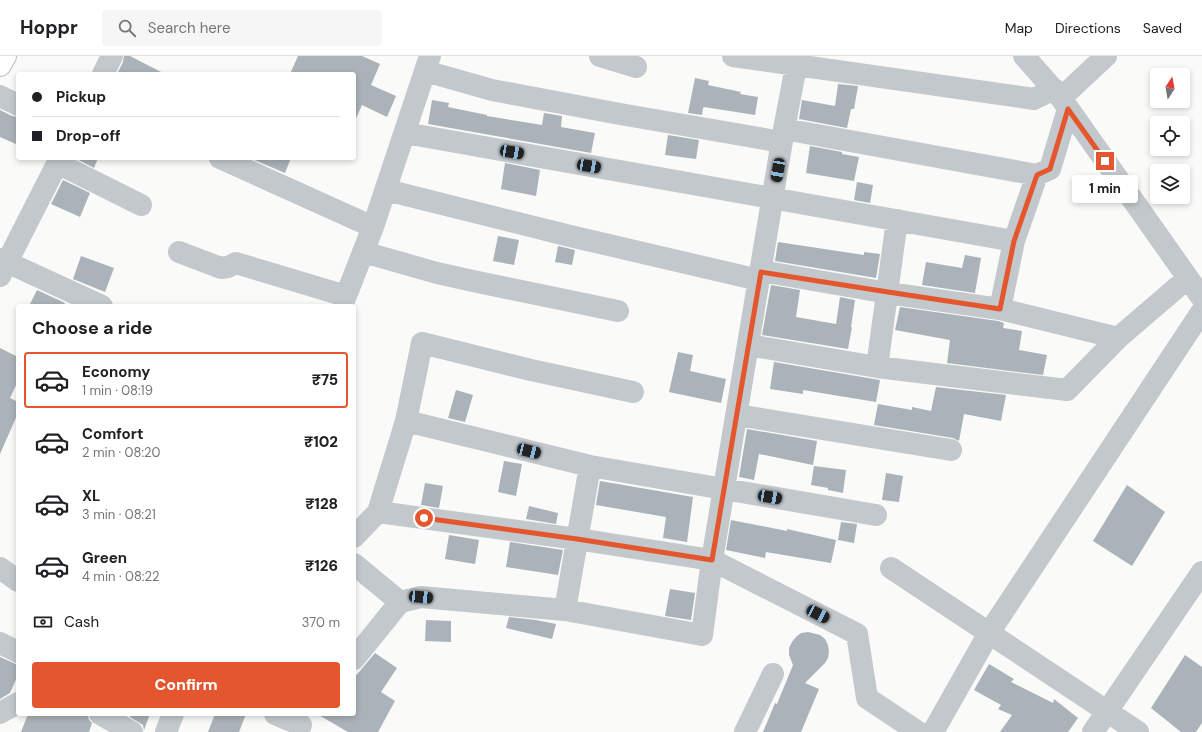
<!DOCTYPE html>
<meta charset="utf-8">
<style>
body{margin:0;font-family:"DM Sans",sans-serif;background:#f6f6f6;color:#202124;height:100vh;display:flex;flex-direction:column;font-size:15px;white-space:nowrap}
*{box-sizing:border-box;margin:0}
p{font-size:13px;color:#757577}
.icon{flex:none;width:22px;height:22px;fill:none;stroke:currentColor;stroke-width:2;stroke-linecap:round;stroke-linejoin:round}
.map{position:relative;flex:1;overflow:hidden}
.panel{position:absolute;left:16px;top:248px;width:340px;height:412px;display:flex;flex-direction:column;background:#fff;border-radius:4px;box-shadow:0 2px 6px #0003}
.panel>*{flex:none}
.guide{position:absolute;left:16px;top:16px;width:340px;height:88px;border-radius:4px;box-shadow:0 2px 6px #0003;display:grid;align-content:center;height:88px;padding:0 16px;background:#fff}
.needle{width:26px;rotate:11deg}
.buttons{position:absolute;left:1150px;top:12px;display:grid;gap:8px}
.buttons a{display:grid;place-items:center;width:40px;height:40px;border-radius:4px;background:#fff;box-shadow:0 2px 6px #0003;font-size:20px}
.end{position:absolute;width:18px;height:18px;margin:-9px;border:5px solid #e4572e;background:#fff;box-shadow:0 0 0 2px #fff}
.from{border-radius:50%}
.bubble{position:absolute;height:28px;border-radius:4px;background:#fff;box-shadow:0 2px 6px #0003;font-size:13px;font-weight:800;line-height:28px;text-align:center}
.car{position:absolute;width:12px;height:24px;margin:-12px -6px;border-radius:5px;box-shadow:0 0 3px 1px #0007;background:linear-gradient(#222 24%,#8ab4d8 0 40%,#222 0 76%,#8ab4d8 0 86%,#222 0)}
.guide b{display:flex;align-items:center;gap:14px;height:38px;font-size:15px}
.guide b+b{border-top:1px solid #e0e0e0}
.guide i{width:10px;height:10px;background:#202124}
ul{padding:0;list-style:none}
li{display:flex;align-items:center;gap:12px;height:56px;margin:0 8px 6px;padding:0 8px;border:2px solid transparent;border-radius:4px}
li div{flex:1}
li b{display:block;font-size:15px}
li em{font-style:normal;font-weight:800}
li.on{border-color:#e4572e}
li>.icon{width:36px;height:36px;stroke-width:1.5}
h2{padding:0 16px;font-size:18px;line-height:48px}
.pay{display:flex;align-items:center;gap:10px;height:44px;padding:0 16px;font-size:15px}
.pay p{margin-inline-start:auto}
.button{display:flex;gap:8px;margin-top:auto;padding:8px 16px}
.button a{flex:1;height:46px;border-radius:4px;background:#e4572e;color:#fff;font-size:16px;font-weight:800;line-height:46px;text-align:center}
header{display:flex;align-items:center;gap:24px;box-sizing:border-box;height:56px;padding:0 20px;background:#fff;border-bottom:1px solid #e0e0e0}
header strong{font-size:19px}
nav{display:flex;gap:22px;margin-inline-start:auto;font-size:14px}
.search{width:280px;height:36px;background:#f6f6f6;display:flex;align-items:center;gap:10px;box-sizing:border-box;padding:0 14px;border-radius:4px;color:#757577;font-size:15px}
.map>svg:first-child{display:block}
.building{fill:#aab3b9}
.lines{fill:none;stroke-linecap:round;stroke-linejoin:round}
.major-casing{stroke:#b5babe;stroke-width:24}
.minor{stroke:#c3c8cc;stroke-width:22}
.major{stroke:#fff;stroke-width:22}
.route{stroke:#e4572e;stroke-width:5}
</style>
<header>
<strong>Hoppr</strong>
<div class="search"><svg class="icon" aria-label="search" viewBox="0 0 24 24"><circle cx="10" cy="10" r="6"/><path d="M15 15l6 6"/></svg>Search here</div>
<nav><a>Map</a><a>Directions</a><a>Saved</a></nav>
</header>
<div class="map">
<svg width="1202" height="676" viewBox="0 0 1202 676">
<rect width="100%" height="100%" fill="#fafaf8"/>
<path class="building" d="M124 0H130L165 18H117L123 6Z
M298 0H362L380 8 371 29 396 40 387 61 362 49 354 67V18H290Z
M695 22 709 25 708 29 741 36 740 38 758 41 755 59 704 51 703 52 702 59 688 57Z
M838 28 858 30 854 53H851L847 72 799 63 802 44 835 50Z
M432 44 449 47 448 51 487 59V60L542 69 544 57 562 60 561 71 595 77 591 97 428 68Z
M0 54 12 60 18 61V89L0 81Z
M668 79 699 84 696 103 665 99Z
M810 90 842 96V98L859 101 854 125 806 117Z
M75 102H98L94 112Z
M250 102H291L285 117Z
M505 107 540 114 536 140 501 133Z
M63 124 90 137 80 161 51 148Z
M857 126 873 129 870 147 854 144Z
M498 180 519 184 514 209 493 205Z
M778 186 864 199V196L880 198 876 222 775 205Z
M558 190 575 194 572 209 555 206Z
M965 199 981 202 975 237 922 229 926 206 962 212Z
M81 200 114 212 105 236 73 223Z
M771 229 800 234 796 261 836 268 840 241 855 244 851 271H852L848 293 762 279Z
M37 234 65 247 63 250H29Z
M900 251 998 265 1004 267 1003 272 1022 275 1019 294 1047 299 1043 319 947 307 950 284 895 274Z
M0 292 18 301V325L10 342 18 346V357L0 398Z
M678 296 693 299 690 315 726 323 721 347 669 336Z
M774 306 880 324 876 346 803 334V338L770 333Z
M936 331 1006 339 1001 365 964 358 959 385 953 382 874 369 878 348 912 354V351L931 355Z
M456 334 473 339 465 366 448 362Z
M747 373 817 385 813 409 759 398 754 424 739 421Z
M504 405 522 408 516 440 498 436Z
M814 410 846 414 843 437 828 434V432L811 429Z
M886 417 903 420 899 446 882 444Z
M600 425 693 441 687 486 663 482 666 461 596 449Z
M425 427 443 430 439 452 421 449Z
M1127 429 1165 456 1132 510 1093 485Z
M529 450 558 457 556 468 526 463Z
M731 464 787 475V473L836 484 831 507 766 496 765 502 726 494Z
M841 466 857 468 854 487 838 484Z
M449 479 479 484 475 508 445 503Z
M510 486 563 494 558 519 506 511Z
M670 533 695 537 691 564 665 560Z
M509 561 536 564 556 568 552 583 506 572Z
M426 564 451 565V586L425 585Z
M808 576 820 579 825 583 828 589 829 595 828 602 825 607 805 627 819 633 801 676H763L775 647 777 648 793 609 789 599V592L792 586 796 581 801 577Z
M375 597 397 612 381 636 395 645 378 676H348L317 658H354V622Z
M1185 599 1202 611V667L1196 676H1181L1151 652Z
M0 601 18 609V619L10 637 0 643Z
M989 608 1014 623 1011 626 1053 647 1054 643 1078 662 1068 676H1000L1012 659 998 653 1001 649 974 634Z
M28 658H84L88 660 89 664 92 667 89 676H21Z
M131 658H150L144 674 143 669 130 661Z
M215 658H246L239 676H208Z"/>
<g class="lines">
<defs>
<path id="major" d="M0 9 5 0"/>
</defs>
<use href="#major" class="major-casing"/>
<path class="minor" d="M600 0 636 11
M733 0 1034 43 1054 33
M1024 0 1061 42 1202 242
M425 15 492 34 620 58 782 86
M103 18 112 0
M0 40 18 49
M1061 42 1106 0
M784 73 1037 119
M405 77 1014 185
M220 102 373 171
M57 107 141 149
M386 134 570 180 759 224
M179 196 221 212 228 211 236 207 346 240
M363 196 437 217 473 225 618 255
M0 203 102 250
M761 215 888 237 1000 253 1118 282
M0 220 60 102
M342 250 373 171 430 0
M1000 253 1014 185 1037 119 1050 113 1068 53
M748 289 877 311 1067 334 1118 282 1188 222
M877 311 897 164
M737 359 951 394
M406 365 590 410 876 459
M378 456 406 365 422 287 531 314 633 336
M354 481 378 456 577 483 712 504 857 578 867 642 918 676
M354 508 400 546
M0 512 18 525
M891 512 1138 676
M565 554 590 410
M0 587 18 596
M354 603 400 546 421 541 565 554 702 579 712 504 784 73 798 0
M0 657 18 647
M100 658 132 676
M275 658 301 669
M166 676 173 658
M745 676 773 618
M933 676 989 577 1202 255
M1093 676 1202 516"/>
<use href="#major" class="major"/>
</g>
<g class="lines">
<path class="route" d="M424 462 577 483 712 504 761 216 888 236 1000 253 1014 185 1037 119 1050 113 1068 53 1105 105"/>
</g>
</svg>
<div class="buttons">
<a><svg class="needle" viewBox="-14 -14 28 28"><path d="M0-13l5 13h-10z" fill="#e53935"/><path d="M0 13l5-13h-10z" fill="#757577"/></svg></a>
<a><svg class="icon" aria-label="locate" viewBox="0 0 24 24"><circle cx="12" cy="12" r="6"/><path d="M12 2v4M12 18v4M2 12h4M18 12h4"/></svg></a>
<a><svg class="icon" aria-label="layers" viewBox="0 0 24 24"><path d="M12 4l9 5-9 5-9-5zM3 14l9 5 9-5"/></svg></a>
</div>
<i class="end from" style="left:424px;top:462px"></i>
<i class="end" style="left:1105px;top:105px"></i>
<div class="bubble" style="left:1072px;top:119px;width:66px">1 min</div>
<i class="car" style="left:512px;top:96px;rotate:100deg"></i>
<i class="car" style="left:589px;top:110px;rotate:100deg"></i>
<i class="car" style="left:778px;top:114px;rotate:190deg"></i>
<i class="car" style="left:529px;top:395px;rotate:104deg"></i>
<i class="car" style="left:770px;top:441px;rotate:100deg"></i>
<i class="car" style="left:421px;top:541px;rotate:95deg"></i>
<i class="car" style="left:818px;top:558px;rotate:117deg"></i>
<div class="guide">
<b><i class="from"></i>Pickup</b>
<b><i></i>Drop-off</b>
</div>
<section class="panel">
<h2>Choose a ride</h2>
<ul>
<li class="on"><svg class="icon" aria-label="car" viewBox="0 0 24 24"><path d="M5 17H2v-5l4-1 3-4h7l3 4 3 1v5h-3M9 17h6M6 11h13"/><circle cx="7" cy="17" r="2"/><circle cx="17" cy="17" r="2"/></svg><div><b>Economy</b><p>1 min · 08:19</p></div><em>₹75</em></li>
<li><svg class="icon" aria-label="car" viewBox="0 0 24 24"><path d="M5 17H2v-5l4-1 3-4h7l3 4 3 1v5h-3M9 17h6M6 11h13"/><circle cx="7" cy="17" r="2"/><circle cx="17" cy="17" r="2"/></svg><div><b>Comfort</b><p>2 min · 08:20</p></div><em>₹102</em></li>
<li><svg class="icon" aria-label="car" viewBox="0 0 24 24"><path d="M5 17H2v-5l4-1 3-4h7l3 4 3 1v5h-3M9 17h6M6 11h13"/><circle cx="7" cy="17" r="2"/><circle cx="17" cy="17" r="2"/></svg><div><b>XL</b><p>3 min · 08:21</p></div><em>₹128</em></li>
<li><svg class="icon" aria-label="car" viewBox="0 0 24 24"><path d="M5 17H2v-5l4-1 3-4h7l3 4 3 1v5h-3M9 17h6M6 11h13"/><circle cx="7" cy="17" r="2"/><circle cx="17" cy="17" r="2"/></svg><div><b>Green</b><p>4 min · 08:22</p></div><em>₹126</em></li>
</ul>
<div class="pay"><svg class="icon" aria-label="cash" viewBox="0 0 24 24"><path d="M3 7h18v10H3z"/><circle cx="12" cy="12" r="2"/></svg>Cash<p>370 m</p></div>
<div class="button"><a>Confirm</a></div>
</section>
</div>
